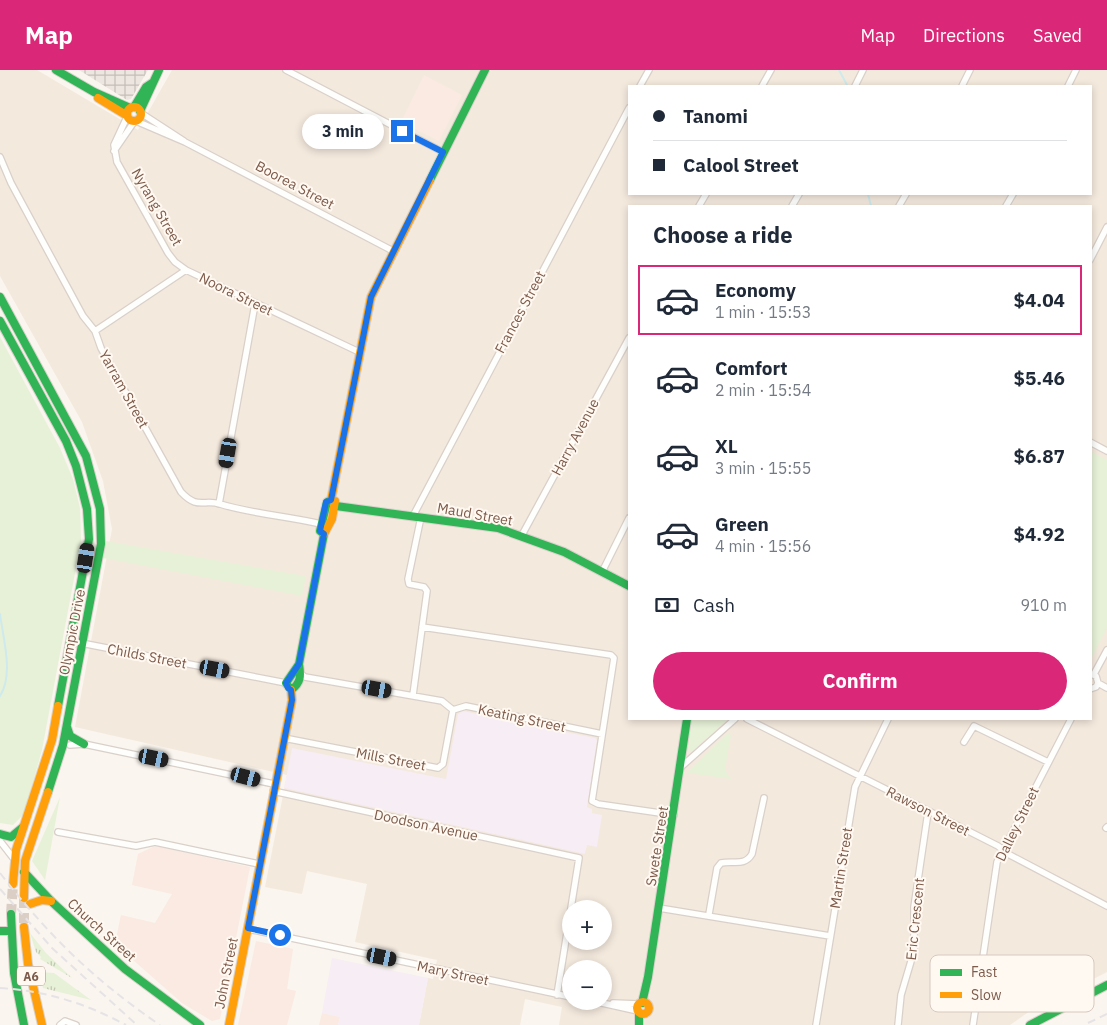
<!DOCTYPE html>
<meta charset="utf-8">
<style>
body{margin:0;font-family:"IBM Plex Sans",sans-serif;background:#f6f6f7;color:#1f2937;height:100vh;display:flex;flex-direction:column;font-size:19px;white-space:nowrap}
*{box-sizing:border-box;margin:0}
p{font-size:16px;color:#747a83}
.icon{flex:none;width:28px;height:28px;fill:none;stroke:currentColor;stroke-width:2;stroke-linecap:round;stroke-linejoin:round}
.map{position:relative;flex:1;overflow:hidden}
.side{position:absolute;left:628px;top:135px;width:464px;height:515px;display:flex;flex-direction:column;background:#fff;border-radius:0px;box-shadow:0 2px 8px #0003}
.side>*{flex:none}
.top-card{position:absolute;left:628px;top:15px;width:464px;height:110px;border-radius:0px;box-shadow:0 2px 8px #0003;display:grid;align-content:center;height:110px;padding:0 25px;background:#fff}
.tools{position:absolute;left:562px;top:830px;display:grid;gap:10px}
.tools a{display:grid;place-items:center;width:50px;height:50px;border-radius:50%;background:#fff;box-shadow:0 2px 8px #0003;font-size:25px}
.end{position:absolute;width:22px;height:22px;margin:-11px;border:6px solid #1a73e8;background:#fff;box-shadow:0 0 0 2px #fff}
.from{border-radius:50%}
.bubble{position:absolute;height:35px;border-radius:18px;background:#fff;box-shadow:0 2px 8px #0003;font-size:16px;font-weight:700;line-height:35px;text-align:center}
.car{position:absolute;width:15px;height:30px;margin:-15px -8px;border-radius:6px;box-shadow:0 0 4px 1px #0007;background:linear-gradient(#222 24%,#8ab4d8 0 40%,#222 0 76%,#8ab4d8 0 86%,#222 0)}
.top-card b{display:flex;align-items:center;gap:18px;height:48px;font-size:19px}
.top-card b+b{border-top:1px solid #e0e1e3}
.top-card i{width:12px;height:12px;background:#1f2937}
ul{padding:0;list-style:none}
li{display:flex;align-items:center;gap:15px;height:70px;margin:0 10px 8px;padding:0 15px;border:2px solid transparent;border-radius:0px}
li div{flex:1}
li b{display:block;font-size:19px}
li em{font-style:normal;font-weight:700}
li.selected{border-color:#db2777}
li>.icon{width:45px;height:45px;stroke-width:1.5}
h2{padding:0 25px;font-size:22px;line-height:60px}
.pay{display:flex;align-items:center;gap:12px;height:55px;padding:0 25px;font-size:19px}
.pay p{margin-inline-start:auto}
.button{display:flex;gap:10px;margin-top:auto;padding:10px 25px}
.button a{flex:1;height:58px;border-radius:30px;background:#db2777;color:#fff;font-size:20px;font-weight:700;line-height:58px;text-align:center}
header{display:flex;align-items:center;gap:30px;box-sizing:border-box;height:70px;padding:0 25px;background:#db2777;color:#fff}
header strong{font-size:24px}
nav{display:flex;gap:28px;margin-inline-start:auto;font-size:18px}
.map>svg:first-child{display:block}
.residential{fill:#f4e9dd;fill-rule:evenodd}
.commercial{fill:#faeae2}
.industrial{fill:url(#industrial-grid)}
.education{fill:#f6edf5}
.grass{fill:url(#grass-tufts)}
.green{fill:#e7f1d8}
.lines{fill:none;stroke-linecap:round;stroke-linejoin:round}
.stream{stroke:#ceeaec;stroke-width:2}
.highway-tunnel{stroke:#dbcec5;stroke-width:10;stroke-dasharray:10 5;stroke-linecap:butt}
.street-casing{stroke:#d9d0ca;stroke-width:8}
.fast-casing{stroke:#dbd2cc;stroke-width:10}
.slow-casing{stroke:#dbd2cc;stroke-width:10}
.street{stroke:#fefefc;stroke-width:5.5}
.fast{stroke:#30b455;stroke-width:8}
.slow{stroke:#ff9f0a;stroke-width:8}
.rail{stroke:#e6e3e6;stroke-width:2;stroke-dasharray:8 5;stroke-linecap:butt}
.route{stroke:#1a73e8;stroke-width:6}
.labels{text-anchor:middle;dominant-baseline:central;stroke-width:4;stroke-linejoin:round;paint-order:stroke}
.shield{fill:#fff9f2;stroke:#a48a7c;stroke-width:1}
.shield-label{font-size:12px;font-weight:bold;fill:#7d5a4a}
.street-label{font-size:14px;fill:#7d5a4a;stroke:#fff9f2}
.key{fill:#fff9f2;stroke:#d8c9c0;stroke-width:1}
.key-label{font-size:14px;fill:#7d5a4a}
</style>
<header>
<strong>Map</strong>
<nav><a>Map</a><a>Directions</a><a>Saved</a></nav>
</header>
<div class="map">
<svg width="1107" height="955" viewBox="0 0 1107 955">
<defs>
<pattern id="industrial-grid" width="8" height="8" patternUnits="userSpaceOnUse" patternTransform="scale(1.25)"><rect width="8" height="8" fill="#ede5df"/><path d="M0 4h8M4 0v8" fill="none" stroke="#c5bdb7"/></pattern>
<pattern id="grass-tufts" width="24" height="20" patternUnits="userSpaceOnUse" patternTransform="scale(1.25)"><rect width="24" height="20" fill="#e7f1d8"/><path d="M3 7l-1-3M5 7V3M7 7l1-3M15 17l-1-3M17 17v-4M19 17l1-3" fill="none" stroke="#c0c6b1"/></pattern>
</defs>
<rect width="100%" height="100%" fill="#faf5ee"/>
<path class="residential" d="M0 0H37L138 60 172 0H1107V902L1030 941 1010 955H559L562 937 525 929 520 955H419L428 908 433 909 437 890 355 872 367 814 307 801 302 824 265 817 287 705 75 657 112 459 103 411 82 352 0 206ZM629 16H1090V124H629ZM629 136H1090V649H629ZM571 839H604V871H571ZM571 899H604V931H571Z"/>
<path class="commercial" d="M424 5 462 25 439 71 401 52Z
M155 776 250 797 220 949 212 951 182 933 115 874 121 845 155 853 172 824 132 815 138 784Z
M256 871 293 879 287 919 296 921 287 955H238Z
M322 943 340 947 338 955H319Z"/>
<path class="industrial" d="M79 0H148L131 29 127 30Z"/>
<path class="education" d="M463 641 595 668 597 670 587 737 592 739V743L602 745 597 777 587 775 585 784 284 718 292 678 446 709 458 644Z
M332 888 428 908 419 955H338L340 947 322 943Z"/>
<path class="grass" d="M30 863 46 883 72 908 40 889 41 887 36 882Z
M40 902 54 903 91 930 43 918Z"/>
<path class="green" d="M0 267 60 378 73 409 80 438 81 471 42 680 24 744 13 755 0 753Z
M1090 381 1107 390V558L1090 591Z
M106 471 306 506 302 526 103 488Z
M692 649H726L725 652 691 682 688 676Z
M728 663 731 665 725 700 731 709 687 703Z
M60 727 45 810 32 791Z"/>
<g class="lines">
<path class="stream" d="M839 0 847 15
M868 124 871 136
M0 544C3 568 14 604 0 626"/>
<path class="highway-tunnel" d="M24 828V857
M11 844 13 814"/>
<defs>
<path id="street" d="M286 0 443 82
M640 16 649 0
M762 16 771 0
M855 16 863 0
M962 16 970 0
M1068 16 1076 0
M141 43 184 71
M127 47 114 75 117 92 168 183 175 192 186 200
M136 51 185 72 393 181
M114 81 134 52
M0 87 11 113 83 246 95 261 101 278 181 422C198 440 203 429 220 434 253 444 287 446 321 454
M699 136 706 124
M792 136 799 124
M899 136 906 124
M1006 136 1013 124
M1090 190 1107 157
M95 261 186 200 359 282
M1090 372 1107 381
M219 434 255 234
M413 446 629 38
M522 465 629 268
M602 502 629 448
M422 557 611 585 614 588 592 731 598 734 674 745
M70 578 76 572 286 613
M301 604 305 607 442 631 453 640
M1090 604 1096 606 1098 613
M1094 604 1107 580
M1098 613 1107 618
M1090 619 1096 617 1098 613
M413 625 427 521 424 517 409 514 408 509 421 447
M453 640 466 636 602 664
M747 649 998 776 1008 784 1107 836
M284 668 438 698 443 694 453 640
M964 672 974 656 1048 692
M70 675 84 674 274 714
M681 697 735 649
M273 721 579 788 557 925
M1106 758 1107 757
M58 762 136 776 155 772 259 794
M0 771 14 789
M659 838 830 866
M709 844 717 798 721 793C734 790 744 797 752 784L764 728
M248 859 571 927
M593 931 638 941
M613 933 639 934
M60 955 65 951 76 955
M816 955 855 717 888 649
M898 955 901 925 914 881V837L928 742
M973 955 997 792 1071 649"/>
<path id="fast" d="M56 0 94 22 130 38
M134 37 146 17 152 13
M140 41 159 0
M430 110 485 0
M0 227 86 386 100 439 101 474 63 675 48 722
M0 251 66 371 76 396 87 439 89 469 58 636
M336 436 498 458 564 482 629 516
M324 464 320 461 327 432 331 430
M291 620 286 613 299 594 324 464
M291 620C301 613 301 606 299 594
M67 657 70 666 84 674
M0 764 11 767 23 757
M24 802 51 831 125 899 200 955
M11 844 14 903 24 955
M0 861H11
M642 933 648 907 687 649
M639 943V955
M1030 955 1107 915"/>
<path id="slow" d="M98 28 126 45
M127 44a7 7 0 1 1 14 0a7 7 0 1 1-14 0Z
M331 430 371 227 430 110
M324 464 332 449 335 431
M13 814 16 780 52 670 58 636
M24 828 25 791 48 722
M30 834 42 830 51 831
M24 857 28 894 42 955
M637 938a6 6 0 1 1 12 0a6 6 0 1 1-12 0Z
M229 955 292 630 291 620"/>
</defs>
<use href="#street" class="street-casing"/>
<use href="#fast" class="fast-casing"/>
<use href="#slow" class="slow-casing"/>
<use href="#street" class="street"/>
<use href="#fast" class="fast"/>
<use href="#slow" class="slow"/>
<path class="rail" d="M0 803C49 866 94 910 160 955
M0 819 52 878 137 955
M0 918C46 921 85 933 126 955
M1088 953 1107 944"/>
</g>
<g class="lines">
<path class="route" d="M280 865 248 858 292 630 291 620 288 618 286 613 299 594 324 464 320 461 326 432 331 430 371 227 443 82 402 61"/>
</g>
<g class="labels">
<rect class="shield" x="17" y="896.5" width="28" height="19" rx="4"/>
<g class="shield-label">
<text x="31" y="906">A6</text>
</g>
<g class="street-label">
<text transform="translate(295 115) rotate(28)">Boorea Street</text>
<text transform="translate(157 137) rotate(60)">Nyrang Street</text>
<text transform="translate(236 224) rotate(26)">Noora Street</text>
<text transform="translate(520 242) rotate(-62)">Frances Street</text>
<text transform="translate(124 319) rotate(61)">Yarram Street</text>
<text transform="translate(575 367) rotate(-62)">Harry Avenue</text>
<text transform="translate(475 444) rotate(10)">Maud Street</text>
<text transform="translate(72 562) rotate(-79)">Olympic Drive</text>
<text transform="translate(147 586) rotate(11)">Childs Street</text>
<text transform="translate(522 648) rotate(12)">Keating Street</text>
<text transform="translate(391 689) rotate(11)">Mills Street</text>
<text transform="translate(928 741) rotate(27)">Rawson Street</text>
<text transform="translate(1017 754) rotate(-64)">Dalley Street</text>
<text transform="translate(426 755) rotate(12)">Doodson Avenue</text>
<text transform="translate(657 776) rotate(-81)">Swete Street</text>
<text transform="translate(841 798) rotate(-81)">Martin Street</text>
<text transform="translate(915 849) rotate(-84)">Eric Crescent</text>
<text transform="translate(102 860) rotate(42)">Church Street</text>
<text transform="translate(226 903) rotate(-79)">John Street</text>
<text transform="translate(453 903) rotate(12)">Mary Street</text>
</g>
</g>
<rect x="930" y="885" width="164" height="57" rx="8" class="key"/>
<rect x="940" y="899" width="22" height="7" fill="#30b455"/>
<rect x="940" y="922" width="22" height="6" fill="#ff9f0a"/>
<g class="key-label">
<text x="971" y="907">Fast</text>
<text x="971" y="930">Slow</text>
</g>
</svg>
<div class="tools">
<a>+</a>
<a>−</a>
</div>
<i class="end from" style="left:280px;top:865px"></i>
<i class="end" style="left:402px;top:61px"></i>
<div class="bubble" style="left:302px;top:44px;width:82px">3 min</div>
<i class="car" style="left:228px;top:383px;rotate:190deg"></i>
<i class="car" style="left:86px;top:488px;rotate:9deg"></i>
<i class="car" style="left:215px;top:599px;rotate:101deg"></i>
<i class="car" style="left:377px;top:619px;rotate:100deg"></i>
<i class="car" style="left:154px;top:688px;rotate:102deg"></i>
<i class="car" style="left:246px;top:707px;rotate:105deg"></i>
<i class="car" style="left:382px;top:887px;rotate:102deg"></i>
<div class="top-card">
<b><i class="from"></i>Tanomi</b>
<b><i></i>Calool Street</b>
</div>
<section class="side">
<h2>Choose a ride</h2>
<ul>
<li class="selected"><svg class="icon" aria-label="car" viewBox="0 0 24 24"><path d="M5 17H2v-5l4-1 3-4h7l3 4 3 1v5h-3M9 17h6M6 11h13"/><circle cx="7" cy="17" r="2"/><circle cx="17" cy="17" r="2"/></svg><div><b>Economy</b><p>1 min · 15:53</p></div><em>$4.04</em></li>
<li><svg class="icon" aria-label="car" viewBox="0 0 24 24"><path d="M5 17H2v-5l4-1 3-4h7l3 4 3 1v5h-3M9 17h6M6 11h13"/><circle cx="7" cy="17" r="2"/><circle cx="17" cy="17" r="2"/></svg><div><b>Comfort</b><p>2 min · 15:54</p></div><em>$5.46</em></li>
<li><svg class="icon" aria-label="car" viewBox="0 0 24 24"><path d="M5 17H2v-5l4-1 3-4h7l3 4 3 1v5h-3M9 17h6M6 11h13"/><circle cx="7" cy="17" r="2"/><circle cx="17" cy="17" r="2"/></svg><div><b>XL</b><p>3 min · 15:55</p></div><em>$6.87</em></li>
<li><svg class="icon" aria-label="car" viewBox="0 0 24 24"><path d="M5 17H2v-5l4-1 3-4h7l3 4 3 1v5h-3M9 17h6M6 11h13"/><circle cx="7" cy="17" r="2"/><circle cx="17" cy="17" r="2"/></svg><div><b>Green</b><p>4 min · 15:56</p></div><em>$4.92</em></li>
</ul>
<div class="pay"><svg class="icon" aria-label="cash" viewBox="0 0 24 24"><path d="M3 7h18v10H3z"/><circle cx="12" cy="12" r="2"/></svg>Cash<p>910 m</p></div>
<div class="button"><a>Confirm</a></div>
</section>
</div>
